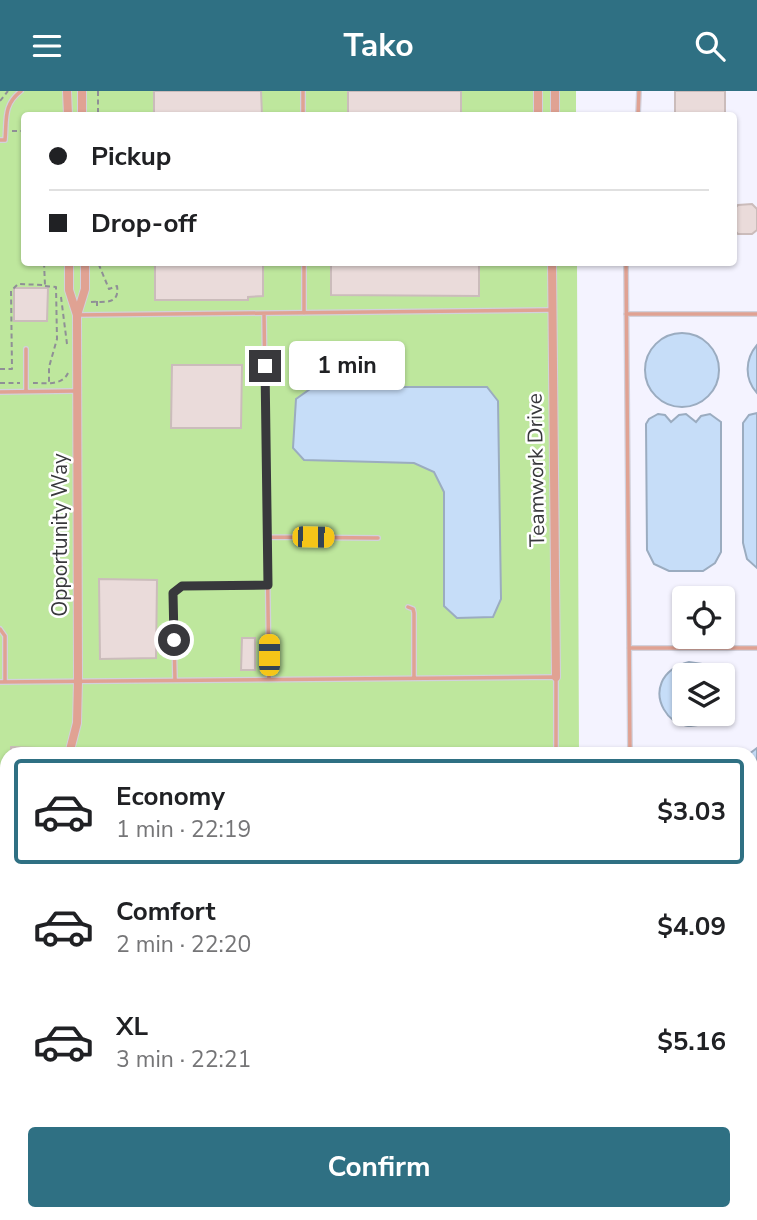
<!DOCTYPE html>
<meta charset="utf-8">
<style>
body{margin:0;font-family:"Nunito Sans",sans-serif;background:#f6f6f6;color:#202124;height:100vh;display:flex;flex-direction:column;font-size:26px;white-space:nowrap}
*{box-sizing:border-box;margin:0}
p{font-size:23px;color:#757577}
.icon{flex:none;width:38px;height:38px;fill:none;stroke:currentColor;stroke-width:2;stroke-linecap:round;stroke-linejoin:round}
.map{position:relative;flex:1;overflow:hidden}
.drawer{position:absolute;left:0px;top:656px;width:758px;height:474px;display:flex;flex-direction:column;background:#fff;border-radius:21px 21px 0 0;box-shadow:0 2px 5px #0004}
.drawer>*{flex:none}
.hud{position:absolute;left:21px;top:21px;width:716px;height:154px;border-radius:7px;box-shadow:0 2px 5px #0004;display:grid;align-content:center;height:154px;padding:0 28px;background:#fff}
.fabs{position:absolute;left:672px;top:495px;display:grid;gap:14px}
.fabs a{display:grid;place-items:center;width:63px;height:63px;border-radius:7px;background:#fff;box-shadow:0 2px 5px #0004;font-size:35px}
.end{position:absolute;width:32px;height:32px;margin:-16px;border:9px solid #38383c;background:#fff;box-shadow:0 0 0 4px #fff}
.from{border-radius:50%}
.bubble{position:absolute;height:49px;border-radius:7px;background:#fff;box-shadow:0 2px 5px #0004;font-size:23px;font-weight:700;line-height:49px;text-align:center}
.car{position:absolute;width:21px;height:42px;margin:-21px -10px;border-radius:9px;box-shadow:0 0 5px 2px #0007;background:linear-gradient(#f5c518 24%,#345 0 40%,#f5c518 0 76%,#345 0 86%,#f5c518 0)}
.hud b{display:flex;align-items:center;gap:24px;height:66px;font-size:26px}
.hud b+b{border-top:2px solid #e0e0e0}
.hud i{width:18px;height:18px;background:#202124}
ul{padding:12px 0 0;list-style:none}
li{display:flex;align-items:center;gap:21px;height:105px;margin:0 14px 10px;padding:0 14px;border:4px solid transparent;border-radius:7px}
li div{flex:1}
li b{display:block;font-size:26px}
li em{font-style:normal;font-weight:700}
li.selected{border-color:#2f7083}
li>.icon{width:63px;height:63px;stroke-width:1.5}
.primary-button{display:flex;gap:14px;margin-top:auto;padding:14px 28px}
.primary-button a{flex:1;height:80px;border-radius:7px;background:#2f7083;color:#fff;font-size:28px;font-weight:700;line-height:80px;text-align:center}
header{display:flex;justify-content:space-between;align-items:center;height:91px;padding:0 28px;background:#2f7083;color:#fff;font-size:32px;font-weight:700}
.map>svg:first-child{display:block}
.green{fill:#bee79d}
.water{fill:#c6ddf8;stroke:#9bacc0;stroke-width:2}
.building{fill:#eadbda;stroke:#cbbcbb;stroke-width:2}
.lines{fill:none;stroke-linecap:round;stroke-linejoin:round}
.lane-casing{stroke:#d2d1dc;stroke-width:6}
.street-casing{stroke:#d2d1dc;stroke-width:10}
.path{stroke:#8f8f96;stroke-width:2;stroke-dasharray:5 3.5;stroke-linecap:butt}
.lane{stroke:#e0a293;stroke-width:3.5}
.street{stroke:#e0a293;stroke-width:8}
.route{stroke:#38383c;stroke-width:9}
.labels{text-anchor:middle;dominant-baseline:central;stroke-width:5;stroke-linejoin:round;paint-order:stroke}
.street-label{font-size:21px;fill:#38383c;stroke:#fff}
</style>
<header><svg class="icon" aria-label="menu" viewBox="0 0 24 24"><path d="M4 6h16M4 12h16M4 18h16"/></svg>Tako<svg class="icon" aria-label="search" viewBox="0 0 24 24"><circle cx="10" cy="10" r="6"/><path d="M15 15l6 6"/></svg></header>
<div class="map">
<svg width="757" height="1129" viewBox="0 0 757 1129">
<rect width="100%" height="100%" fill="#f4f3ff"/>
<path class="green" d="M0 0H576V24H24V172H577L579 663H7V1124H751V1101L757 1104V1129H0Z"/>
<path class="water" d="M645 279a37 37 0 1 1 74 0a37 37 0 1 1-74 0Z
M757 254V302C744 288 745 268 757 254Z
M313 296H487L498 310 501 508 493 526 457 527 444 515V401L434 381 414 372 304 369 293 357 296 308Z
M757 322V477L747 468 743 452V332L749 324Z
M658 323 665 324 671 331 679 324 686 323 696 331 701 325 710 323 721 331V461L715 472 703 480H669L654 473 647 459 646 333 649 328Z
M689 571 702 573 716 584H684V623H716C674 664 628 587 689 571Z
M757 657V710L751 706V663H749Z
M538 1124H700L712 1129H539Z"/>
<path class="building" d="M154 0H261L262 24H154Z
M348 0H461V24H348Z
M675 0H725V24H675Z
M752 113 757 118V139L752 143H738L733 138V119L738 114Z
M155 172H263V205L248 206V209H155Z
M331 172H479V205L331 204Z
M14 197H48L47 230H14Z
M172 274H242L241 337H171Z
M99 488 157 489 156 567 100 568Z
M242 547H255V579H241Z
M11 656 37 657V663H11Z"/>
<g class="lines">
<defs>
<path id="lane" d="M303 0V24
M638 24 639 0
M0 49H5C7 28 3 14 21 0
M304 172V222
M626 172 630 663
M264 223 269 588
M626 223H757
M77 224 551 219
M26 258V300
M0 301 75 300
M268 446 378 447
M408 516 413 518 414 522V587
M0 538 5 545V591
M629 557H757
M175 589 173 502 182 495 268 494
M0 591 556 586V663
M751 851H757
M751 1061 757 1063
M400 1124 413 1129
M81 1129 86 1124
M450 1129 456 1124"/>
<path id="street" d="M67 0 68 24
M82 0V24
M555 0V24
M538 24V0
M69 172V199L77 224
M552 172 556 586
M69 663 77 632 78 590 77 224 85 198V172
M0 949 7 920"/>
</defs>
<use href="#lane" class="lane-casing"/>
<use href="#street" class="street-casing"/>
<path class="path" d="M98 0V24
M0 10 8 0
M12 40H24
M45 195 56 196 57 248 49 276V292
M61 206 67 253
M97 210V216
M91 211C103 210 120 215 117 195L109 198 99 174 104 172
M0 278H12L11 200 18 193 45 194 44 172
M0 292H20
M33 292C45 292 62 295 68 282"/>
<use href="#lane" class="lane"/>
<use href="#street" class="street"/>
</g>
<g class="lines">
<path class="route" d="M174 549 173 502 182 495 268 494 265 275"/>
</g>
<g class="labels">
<g class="street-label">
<text transform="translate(536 379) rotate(-91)">Teamwork Drive</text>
<text transform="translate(60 444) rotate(-90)">Opportunity Way</text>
</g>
</g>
</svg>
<div class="fabs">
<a><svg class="icon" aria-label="locate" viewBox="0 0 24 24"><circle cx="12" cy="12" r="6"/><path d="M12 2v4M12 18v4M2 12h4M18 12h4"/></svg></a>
<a><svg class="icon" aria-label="layers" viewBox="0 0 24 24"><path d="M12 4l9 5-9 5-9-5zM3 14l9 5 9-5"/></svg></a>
</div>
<i class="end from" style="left:174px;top:549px"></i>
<i class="end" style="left:265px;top:275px"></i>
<div class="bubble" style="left:289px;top:250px;width:116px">1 min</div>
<i class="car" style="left:313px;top:446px;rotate:91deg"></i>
<i class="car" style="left:269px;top:564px;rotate:0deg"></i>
<div class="hud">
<b><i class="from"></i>Pickup</b>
<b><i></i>Drop-off</b>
</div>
<section class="drawer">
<ul>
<li class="selected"><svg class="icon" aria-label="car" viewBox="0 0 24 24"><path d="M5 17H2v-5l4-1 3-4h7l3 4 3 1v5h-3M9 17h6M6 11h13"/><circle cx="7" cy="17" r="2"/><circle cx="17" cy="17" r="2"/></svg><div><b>Economy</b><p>1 min · 22:19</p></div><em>$3.03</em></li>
<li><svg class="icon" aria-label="car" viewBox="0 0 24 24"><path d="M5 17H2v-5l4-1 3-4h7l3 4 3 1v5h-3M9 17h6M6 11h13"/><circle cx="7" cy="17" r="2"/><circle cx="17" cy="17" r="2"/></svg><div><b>Comfort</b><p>2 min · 22:20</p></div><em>$4.09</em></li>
<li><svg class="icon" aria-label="car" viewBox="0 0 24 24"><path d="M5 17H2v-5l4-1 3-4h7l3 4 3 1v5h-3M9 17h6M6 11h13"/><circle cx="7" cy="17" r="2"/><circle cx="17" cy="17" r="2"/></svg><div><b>XL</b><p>3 min · 22:21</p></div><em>$5.16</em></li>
</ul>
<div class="primary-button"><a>Confirm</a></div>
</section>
</div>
